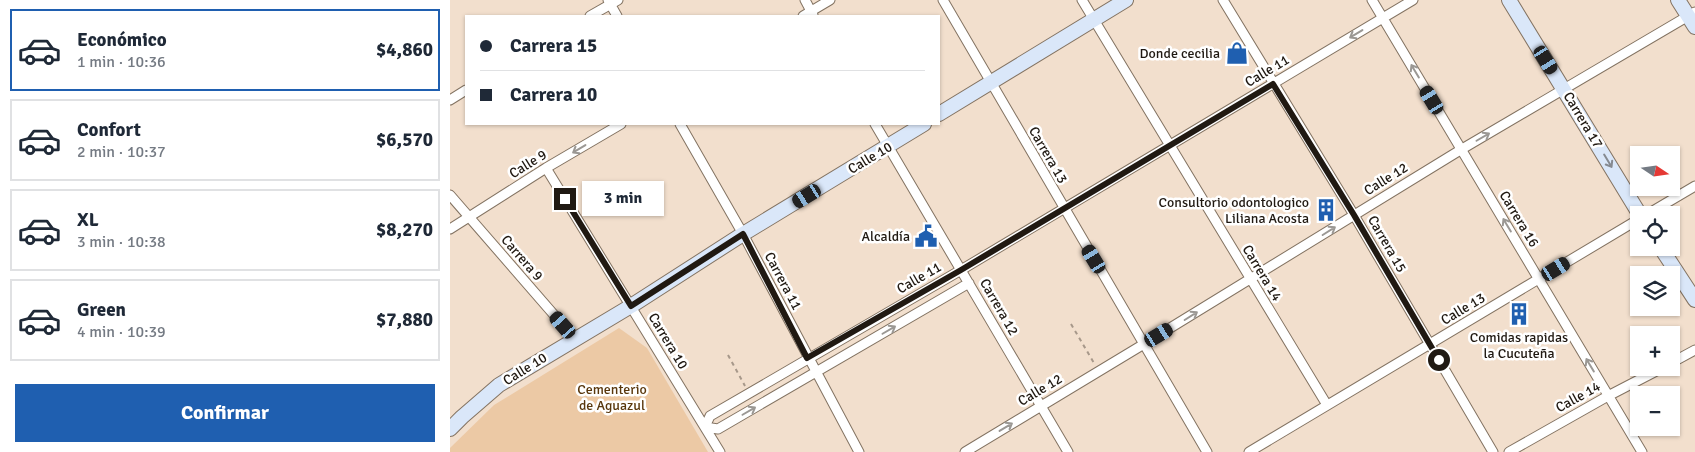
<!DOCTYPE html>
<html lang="es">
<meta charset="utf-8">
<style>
body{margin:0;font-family:Signika,sans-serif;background:#f2f2f3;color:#1f2937;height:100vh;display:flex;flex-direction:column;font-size:19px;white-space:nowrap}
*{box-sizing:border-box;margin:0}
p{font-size:16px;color:#747a83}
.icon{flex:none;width:28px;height:28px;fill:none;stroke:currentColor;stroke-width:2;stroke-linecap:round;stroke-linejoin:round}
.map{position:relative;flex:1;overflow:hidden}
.panel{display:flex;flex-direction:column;background:#fff;width:450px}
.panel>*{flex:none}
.hud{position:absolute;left:15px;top:15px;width:475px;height:110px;border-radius:0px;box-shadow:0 1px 4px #0004;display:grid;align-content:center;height:110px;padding:0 15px;background:#fff}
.needle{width:32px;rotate:103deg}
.controls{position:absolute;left:1180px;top:146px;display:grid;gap:10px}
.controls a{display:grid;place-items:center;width:50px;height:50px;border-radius:0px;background:#fff;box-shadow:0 1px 4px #0004;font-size:25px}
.end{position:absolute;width:22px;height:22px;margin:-11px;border:6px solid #201912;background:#fff;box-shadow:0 0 0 2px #fff}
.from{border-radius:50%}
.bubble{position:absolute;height:35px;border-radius:0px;background:#fff;box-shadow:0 1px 4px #0004;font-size:16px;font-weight:700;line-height:35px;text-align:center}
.car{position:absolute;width:15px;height:30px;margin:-15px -8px;border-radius:6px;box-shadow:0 0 4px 1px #0007;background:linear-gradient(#222 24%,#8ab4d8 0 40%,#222 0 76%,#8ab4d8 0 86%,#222 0)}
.hud b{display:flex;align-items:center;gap:18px;height:48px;font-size:19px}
.hud b+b{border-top:1px solid #e0e1e3}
.hud i{width:12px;height:12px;background:#1f2937}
ul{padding:9px 0 0;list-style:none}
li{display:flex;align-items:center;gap:15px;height:82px;margin:0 10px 8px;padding:0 5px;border:2px solid #e0e1e3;border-radius:0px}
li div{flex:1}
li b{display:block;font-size:19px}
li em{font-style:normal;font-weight:700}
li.on{border-color:#1f5fb0}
li>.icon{width:45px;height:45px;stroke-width:1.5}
.button{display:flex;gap:10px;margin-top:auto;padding:10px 15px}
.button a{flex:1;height:58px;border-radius:0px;background:#1f5fb0;color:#fff;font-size:20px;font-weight:700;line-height:58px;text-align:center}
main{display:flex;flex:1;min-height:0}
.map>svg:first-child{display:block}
.green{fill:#ecc9a5}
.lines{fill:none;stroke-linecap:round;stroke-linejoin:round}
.street-casing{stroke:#837362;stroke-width:11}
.secondary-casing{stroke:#837362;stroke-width:16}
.path{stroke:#a7988a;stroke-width:2;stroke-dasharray:4 4;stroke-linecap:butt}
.street{stroke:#fff;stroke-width:9}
.secondary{stroke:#dae7f9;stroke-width:14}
.oneway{stroke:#9b9894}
.oneway2{stroke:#868a91}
.route{stroke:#201912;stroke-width:6}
.labels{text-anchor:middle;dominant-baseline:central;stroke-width:5;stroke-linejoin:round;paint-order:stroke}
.poi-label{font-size:14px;fill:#201912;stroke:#fff;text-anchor:end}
.street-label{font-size:14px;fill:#201912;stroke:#fff}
.park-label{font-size:14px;fill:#59370c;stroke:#fff}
</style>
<main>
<section class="panel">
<ul>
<li class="on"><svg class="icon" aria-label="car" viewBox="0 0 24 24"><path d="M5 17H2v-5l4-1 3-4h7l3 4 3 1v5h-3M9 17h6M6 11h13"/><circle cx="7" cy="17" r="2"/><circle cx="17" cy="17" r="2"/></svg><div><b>Económico</b><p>1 min · 10:36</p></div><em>$4,860</em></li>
<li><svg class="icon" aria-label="car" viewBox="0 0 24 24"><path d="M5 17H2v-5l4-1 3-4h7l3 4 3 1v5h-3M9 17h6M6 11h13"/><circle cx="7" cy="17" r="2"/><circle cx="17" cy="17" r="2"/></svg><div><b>Confort</b><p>2 min · 10:37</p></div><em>$6,570</em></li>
<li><svg class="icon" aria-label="car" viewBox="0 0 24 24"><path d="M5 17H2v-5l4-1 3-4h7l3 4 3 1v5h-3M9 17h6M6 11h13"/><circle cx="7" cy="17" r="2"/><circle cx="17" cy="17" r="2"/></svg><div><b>XL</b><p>3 min · 10:38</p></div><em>$8,270</em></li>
<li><svg class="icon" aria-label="car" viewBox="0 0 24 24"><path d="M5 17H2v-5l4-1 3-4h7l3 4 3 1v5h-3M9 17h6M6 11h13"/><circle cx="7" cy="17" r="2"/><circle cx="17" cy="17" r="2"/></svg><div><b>Green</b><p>4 min · 10:39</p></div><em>$7,880</em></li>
</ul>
<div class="button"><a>Confirmar</a></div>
</section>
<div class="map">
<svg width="1245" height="452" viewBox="0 0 1245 452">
<rect width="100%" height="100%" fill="#f2dfcd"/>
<path class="green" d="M169 328 197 348 258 452H0V448L44 405Z"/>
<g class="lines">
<defs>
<path id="street" d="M158 0 167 16
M355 0 363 15
M493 0 757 452
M632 0 877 405
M773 0 904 215 1043 452
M922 0 1192 452
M140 16 168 0
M353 16 380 0
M0 100 16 90
M230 124 293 234 409 452
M425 124 618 452
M96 168 270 452
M0 195 125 339
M1196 215 1245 186
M0 229 96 168 171 124
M519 283 268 429 255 427 260 416 511 270 963 0
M1221 363 1245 350
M515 452 694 344 1012 149 1245 12
M799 452 1189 219
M1059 452 1158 396 1212 368"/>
<path id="secondary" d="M1059 0 1190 215
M1228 0 1245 27
M489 114 676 0
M1211 248 1245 300
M0 429 12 417 49 385 181 306 293 234 474 124"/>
</defs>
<use href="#street" class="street-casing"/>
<use href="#secondary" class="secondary-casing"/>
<path class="path" d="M621 324 644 363
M278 355 295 386"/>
<use href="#street" class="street"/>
<use href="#secondary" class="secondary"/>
</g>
<defs><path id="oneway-shaft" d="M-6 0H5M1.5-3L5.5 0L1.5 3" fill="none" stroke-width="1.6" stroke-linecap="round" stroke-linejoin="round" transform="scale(1.25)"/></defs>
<g class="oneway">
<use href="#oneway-shaft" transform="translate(906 34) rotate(149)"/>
<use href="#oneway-shaft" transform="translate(965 71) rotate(-121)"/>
<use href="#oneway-shaft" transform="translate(1033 137) rotate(-30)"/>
<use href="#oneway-shaft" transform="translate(129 149) rotate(149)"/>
<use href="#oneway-shaft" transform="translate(1057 225) rotate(-121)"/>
<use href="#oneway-shaft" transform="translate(879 231) rotate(-32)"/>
<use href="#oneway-shaft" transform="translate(741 316) rotate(-32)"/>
<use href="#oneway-shaft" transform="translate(439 330) rotate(-30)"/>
<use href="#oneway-shaft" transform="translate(1140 365) rotate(-121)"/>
<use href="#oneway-shaft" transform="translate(299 411) rotate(-30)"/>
<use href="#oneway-shaft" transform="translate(556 427) rotate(-31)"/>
</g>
<use class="oneway2" href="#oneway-shaft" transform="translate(1158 161) rotate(59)"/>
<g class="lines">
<path class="route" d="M115 199 181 306 293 234 357 358 511 270 823 84 904 215 989 360"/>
</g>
<defs>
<symbol id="shop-bare" viewBox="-9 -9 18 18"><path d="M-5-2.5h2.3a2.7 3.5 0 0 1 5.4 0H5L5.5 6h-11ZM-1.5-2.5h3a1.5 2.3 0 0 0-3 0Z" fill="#1f5fb0" stroke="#fff" stroke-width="2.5" paint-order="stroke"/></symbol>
<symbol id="building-bare" viewBox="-9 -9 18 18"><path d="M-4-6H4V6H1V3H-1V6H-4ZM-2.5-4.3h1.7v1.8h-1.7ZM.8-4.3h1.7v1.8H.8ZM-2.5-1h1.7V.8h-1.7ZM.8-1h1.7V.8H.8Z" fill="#1f5fb0" stroke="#fff" stroke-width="2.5" paint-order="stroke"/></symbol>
<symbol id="civic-bare" viewBox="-9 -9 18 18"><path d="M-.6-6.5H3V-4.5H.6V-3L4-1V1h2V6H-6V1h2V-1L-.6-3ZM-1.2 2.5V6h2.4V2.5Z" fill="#1f5fb0" stroke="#fff" stroke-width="2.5" paint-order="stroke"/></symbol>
</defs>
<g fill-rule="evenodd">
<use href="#shop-bare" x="771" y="37" width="32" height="32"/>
<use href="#building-bare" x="860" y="194" width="32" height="32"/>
<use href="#civic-bare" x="460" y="220" width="32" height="32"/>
<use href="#building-bare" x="1053" y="298" width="32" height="32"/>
</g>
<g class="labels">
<g class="poi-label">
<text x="770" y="53">Donde cecilia</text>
<text x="859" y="202">Consultorio odontologico<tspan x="859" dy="16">Liliana Acosta</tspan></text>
<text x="460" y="236">Alcaldía</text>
<text x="1069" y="337" text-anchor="middle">Comidas rapidas<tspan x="1069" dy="16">la Cucuteña</tspan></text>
</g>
<g class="street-label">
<text transform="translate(817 71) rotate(-31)">Calle 11</text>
<text transform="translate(1133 120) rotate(59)">Carrera 17</text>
<text transform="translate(598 155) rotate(60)">Carrera 13</text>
<text transform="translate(420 158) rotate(-31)">Calle 10</text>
<text transform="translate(78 164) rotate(-32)">Calle 9</text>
<text transform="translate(936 179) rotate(-32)">Calle 12</text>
<text transform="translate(1069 219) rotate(59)">Carrera 16</text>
<text transform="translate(937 244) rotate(60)">Carrera 15</text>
<text transform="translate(72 258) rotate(49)">Carrera 9</text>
<text transform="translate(812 273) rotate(59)">Carrera 14</text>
<text transform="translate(469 278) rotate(-30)">Calle 11</text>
<text transform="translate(333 281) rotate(62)">Carrera 11</text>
<text transform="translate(549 307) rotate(60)">Carrera 12</text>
<text transform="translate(1013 309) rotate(-31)">Calle 13</text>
<text transform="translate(218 341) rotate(59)">Carrera 10</text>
<text transform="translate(75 369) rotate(-32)">Calle 10</text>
<text transform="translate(590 390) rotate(-31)">Calle 12</text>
<text transform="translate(1128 397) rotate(-29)">Calle 14</text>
</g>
<g class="park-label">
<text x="162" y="389">Cementerio<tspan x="162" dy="16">de Aguazul</tspan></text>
</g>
</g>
</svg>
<div class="controls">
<a><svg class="needle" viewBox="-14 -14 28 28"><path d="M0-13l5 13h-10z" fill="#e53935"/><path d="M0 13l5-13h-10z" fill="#747a83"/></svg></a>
<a><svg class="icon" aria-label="locate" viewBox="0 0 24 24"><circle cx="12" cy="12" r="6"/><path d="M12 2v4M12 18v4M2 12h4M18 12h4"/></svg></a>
<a><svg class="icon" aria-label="layers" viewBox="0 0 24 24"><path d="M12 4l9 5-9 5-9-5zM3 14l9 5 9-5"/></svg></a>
<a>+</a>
<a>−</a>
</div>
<i class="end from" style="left:989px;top:360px"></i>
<i class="end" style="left:115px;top:199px"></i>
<div class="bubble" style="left:132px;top:181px;width:82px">3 min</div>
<i class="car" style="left:1096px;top:60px;rotate:148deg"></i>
<i class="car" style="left:982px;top:100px;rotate:329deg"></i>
<i class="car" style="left:357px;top:196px;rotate:239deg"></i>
<i class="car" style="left:644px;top:259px;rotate:329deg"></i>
<i class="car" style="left:1106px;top:269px;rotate:59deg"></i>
<i class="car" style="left:113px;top:325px;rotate:319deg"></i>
<i class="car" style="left:709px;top:335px;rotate:59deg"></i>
<div class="hud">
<b><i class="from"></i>Carrera 15</b>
<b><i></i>Carrera 10</b>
</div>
</div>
</main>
